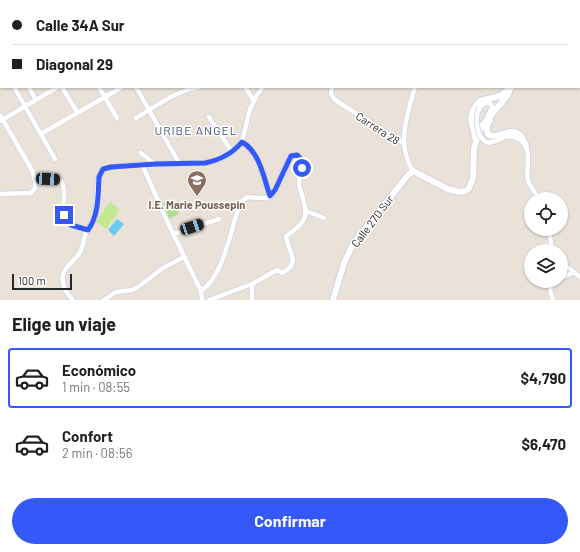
<!DOCTYPE html>
<html lang="es">
<meta charset="utf-8">
<style>
body{margin:0;font-family:Barlow,sans-serif;background:#f2f2f2;color:#202124;height:100vh;display:flex;flex-direction:column;font-size:15px;white-space:nowrap}
*{box-sizing:border-box;margin:0}
p{font-size:13px;color:#757577}
.icon{flex:none;width:22px;height:22px;fill:none;stroke:currentColor;stroke-width:2;stroke-linecap:round;stroke-linejoin:round}
.map{position:relative;height:300px;overflow:hidden}
.panel{display:flex;flex-direction:column;background:#fff;flex:1}
.panel>*{flex:none}
.hud{position:absolute;left:0px;top:0px;width:580px;height:88px;box-shadow:0 1px 3px #0004;display:grid;align-content:center;height:88px;padding:0 12px;background:#fff}
.controls{position:absolute;left:524px;top:192px;display:grid;gap:8px}
.controls a{display:grid;place-items:center;width:44px;height:44px;border-radius:50%;background:#fff;box-shadow:0 1px 3px #0004;font-size:20px}
.scale{position:absolute;left:12px;bottom:10px;width:60px;box-sizing:border-box;padding-left:4px;border:2px solid #272727;border-top:0;font-size:11px;line-height:14px;white-space:nowrap;color:#272727;-webkit-text-stroke:3px #fff;paint-order:stroke}
.end{position:absolute;width:18px;height:18px;margin:-9px;border:5px solid #3559f9;background:#fff;box-shadow:0 0 0 2px #fff}
.from{border-radius:50%}
.car{position:absolute;width:12px;height:24px;margin:-12px -6px;border-radius:5px;box-shadow:0 0 3px 1px #0007;background:linear-gradient(#222 24%,#8ab4d8 0 40%,#222 0 76%,#8ab4d8 0 86%,#222 0)}
.hud b{display:flex;align-items:center;gap:14px;height:38px;font-size:15px}
.hud b+b{border-top:1px solid #e0e0e0}
.hud i{width:10px;height:10px;background:#202124}
ul{padding:0;list-style:none}
li{display:flex;align-items:center;gap:12px;height:60px;margin:0 8px 6px;padding:0 4px;border:2px solid transparent;border-radius:4px}
li div{flex:1}
li b{display:block;font-size:15px}
li em{font-style:normal;font-weight:700}
li.selected{border-color:#3559f9}
li>.icon{width:36px;height:36px;stroke-width:1.5}
h2{padding:0 12px;font-size:18px;line-height:48px}
.action{display:flex;gap:8px;margin-top:auto;padding:8px 12px}
.action a{flex:1;height:46px;border-radius:24px;background:#3559f9;color:#fff;font-size:16px;font-weight:700;line-height:46px;text-align:center}
.map>svg:first-child{display:block}
.green{fill:#ade193}
.pitch{fill:#c2e98f}
.water{fill:#69caee}
.lines{fill:none;stroke-linecap:round;stroke-linejoin:round}
.stream{stroke:#69caee;stroke-width:1}
.street-casing{stroke:#cdd1e0;stroke-width:6}
.secondary-casing{stroke:#cdd1e0;stroke-width:8}
.street{stroke:#fff;stroke-width:4.5}
.secondary{stroke:#fff;stroke-width:6}
.street-bridge-casing{stroke:#cdd1e0;stroke-width:6;stroke-linecap:butt}
.street-bridge{stroke:#fff;stroke-width:4.5}
.route{stroke:#3559f9;stroke-width:5}
.labels{text-anchor:middle;dominant-baseline:central;stroke-width:3;stroke-linejoin:round;paint-order:stroke}
.street-label{font-size:11px;fill:#272727;stroke:#fff}
.education-label{font-size:11px;font-weight:bold;fill:#785e54;stroke:#fff}
.neighbourhood-label{font-size:12px;letter-spacing:1px;fill:#485077;stroke:#fff}
</style>
<div class="map">
<svg width="580" height="300" viewBox="0 0 580 300">
<rect width="100%" height="100%" fill="#eae2d8"/>
<path class="green" d="M174 201V203H177L176 209 179 214 169 219 162 203Z"/>
<path class="pitch" d="M110 202 120 210 106 229 96 221Z"/>
<path class="water" d="M117 219 124 224 114 236 108 230Z"/>
<g class="lines">
<path class="stream" d="M84 1 85 0
M0 57H1"/>
<defs>
<path id="street" d="M58 0 60 1
M227 0V1
M356 0 357 1
M376 0 377 1
M15 1V0
M48 1 49 0
M193 1 195 0
M258 1 260 0
M328 1H332
M0 31 1 29
M579 83 580 82
M0 85 1 84
M14 87 55 159
M29 87 36 100
M62 87 77 112
M99 87 117 118
M136 87 179 163
M245 87 254 101
M332 87 331 94 335 100 403 143
M480 107 487 102 491 104 492 108 488 115
M0 115 32 170 35 180V188L31 193 0 194
M209 117 232 152
M136 118C155 107 179 89 200 87
M0 121 58 87
M41 134 122 87
M496 141C503 137 511 134 519 139 534 148 525 166 528 180 530 187 536 193 539 199
M242 142C260 152 264 179 270 197
M141 153 155 164
M142 164 167 221 201 291 202 300
M413 171C396 144 407 115 415 87
M35 180 48 179 61 181C70 195 55 216 72 226 77 228 83 228 88 230
M306 211 324 218
M549 229 552 251
M173 234 219 219
M561 262 580 277
M561 278 574 272
M201 291C224 276 231 228 240 203L247 197 261 198 270 197 275 189 290 158 291 156 297 155C307 163 298 174 299 185 301 194 307 206 305 216 304 224 292 232 286 236 288 252 302 263 282 273L277 270 252 284 209 300
M73 300C67 294 61 285 63 275 65 266 74 261 79 254 84 247 83 240 86 233 88 228 93 223 95 217 99 204 94 180 103 169L111 167 142 164 205 163 221 159 235 149 242 142 250 109 257 95 263 87
M104 300 116 292 132 290 138 287 163 268 184 257
M252 300V284
M553 300C550 292 548 287 555 281"/>
<path id="secondary" d="M73 1 74 0
M96 1 97 0
M500 1 501 0
M0 51H1
M0 67 1 66
M490 120C486 126 484 137 495 136 503 136 508 129 517 133 522 135 524 141 526 146
M476 140 471 120 472 112 475 107 480 101 500 96 508 90
M333 300 344 263 353 244 408 175 413 171 448 189 459 192 466 191 469 188 473 178 474 148 481 127 507 96 511 87"/>
</defs>
<use href="#street" class="street-casing"/>
<use href="#secondary" class="secondary-casing"/>
<use href="#street" class="street"/>
<use href="#secondary" class="secondary"/>
<defs>
<path id="street-bridge" d="M480 107C474 117 476 138 488 143L496 141"/>
</defs>
<use href="#street-bridge" class="street-bridge-casing"/>
<use href="#street-bridge" class="street-bridge"/>
</g>
<g class="lines">
<path class="route" d="M64 215 71 225 88 230C99 215 98 195 99 177L103 169 111 167 155 164 205 163C220 160 232 154 242 142 260 152 264 179 270 196L275 190 291 156 297 155 300 158 302 168"/>
</g>
<defs>
<symbol id="school-pin" viewBox="-11 -11 22 30"><path d="M0 17L-7.5 6A9.5 9.5 0 1 1 7.5 6Z" fill="#8d6e63" stroke="#fff"/><path d="M0-5L7-2L0 1L-7-2ZM-4 1L0 2.5L4 1V4Q0 6-4 4Z" fill="#fff"/></symbol>
</defs>
<g fill-rule="evenodd">
<use href="#school-pin" x="186" y="169" width="22" height="30"/>
</g>
<g class="labels">
<g class="street-label">
<text transform="translate(378 128) rotate(33)">Carrera 28</text>
<text transform="translate(372 221) rotate(-53)">Calle 27D Sur</text>
</g>
<g class="education-label">
<text x="197" y="204">I.E. Marie Poussepin</text>
</g>
<g class="neighbourhood-label">
<text x="196" y="130">URIBE ANGEL</text>
</g>
</g>
</svg>
<div class="controls">
<a><svg class="icon" aria-label="locate" viewBox="0 0 24 24"><circle cx="12" cy="12" r="6"/><path d="M12 2v4M12 18v4M2 12h4M18 12h4"/></svg></a>
<a><svg class="icon" aria-label="layers" viewBox="0 0 24 24"><path d="M12 4l9 5-9 5-9-5zM3 14l9 5 9-5"/></svg></a>
</div>
<div class="scale">100 m</div>
<i class="end from" style="left:302px;top:168px"></i>
<i class="end" style="left:64px;top:215px"></i>
<i class="car" style="left:48px;top:179px;rotate:93deg"></i>
<i class="car" style="left:192px;top:227px;rotate:72deg"></i>
<div class="hud">
<b><i class="from"></i>Calle 34A Sur</b>
<b><i></i>Diagonal 29</b>
</div>
</div>
<section class="panel">
<h2>Elige un viaje</h2>
<ul>
<li class="selected"><svg class="icon" aria-label="car" viewBox="0 0 24 24"><path d="M5 17H2v-5l4-1 3-4h7l3 4 3 1v5h-3M9 17h6M6 11h13"/><circle cx="7" cy="17" r="2"/><circle cx="17" cy="17" r="2"/></svg><div><b>Económico</b><p>1 min · 08:55</p></div><em>$4,790</em></li>
<li><svg class="icon" aria-label="car" viewBox="0 0 24 24"><path d="M5 17H2v-5l4-1 3-4h7l3 4 3 1v5h-3M9 17h6M6 11h13"/><circle cx="7" cy="17" r="2"/><circle cx="17" cy="17" r="2"/></svg><div><b>Confort</b><p>2 min · 08:56</p></div><em>$6,470</em></li>
</ul>
<div class="action"><a>Confirmar</a></div>
</section>
